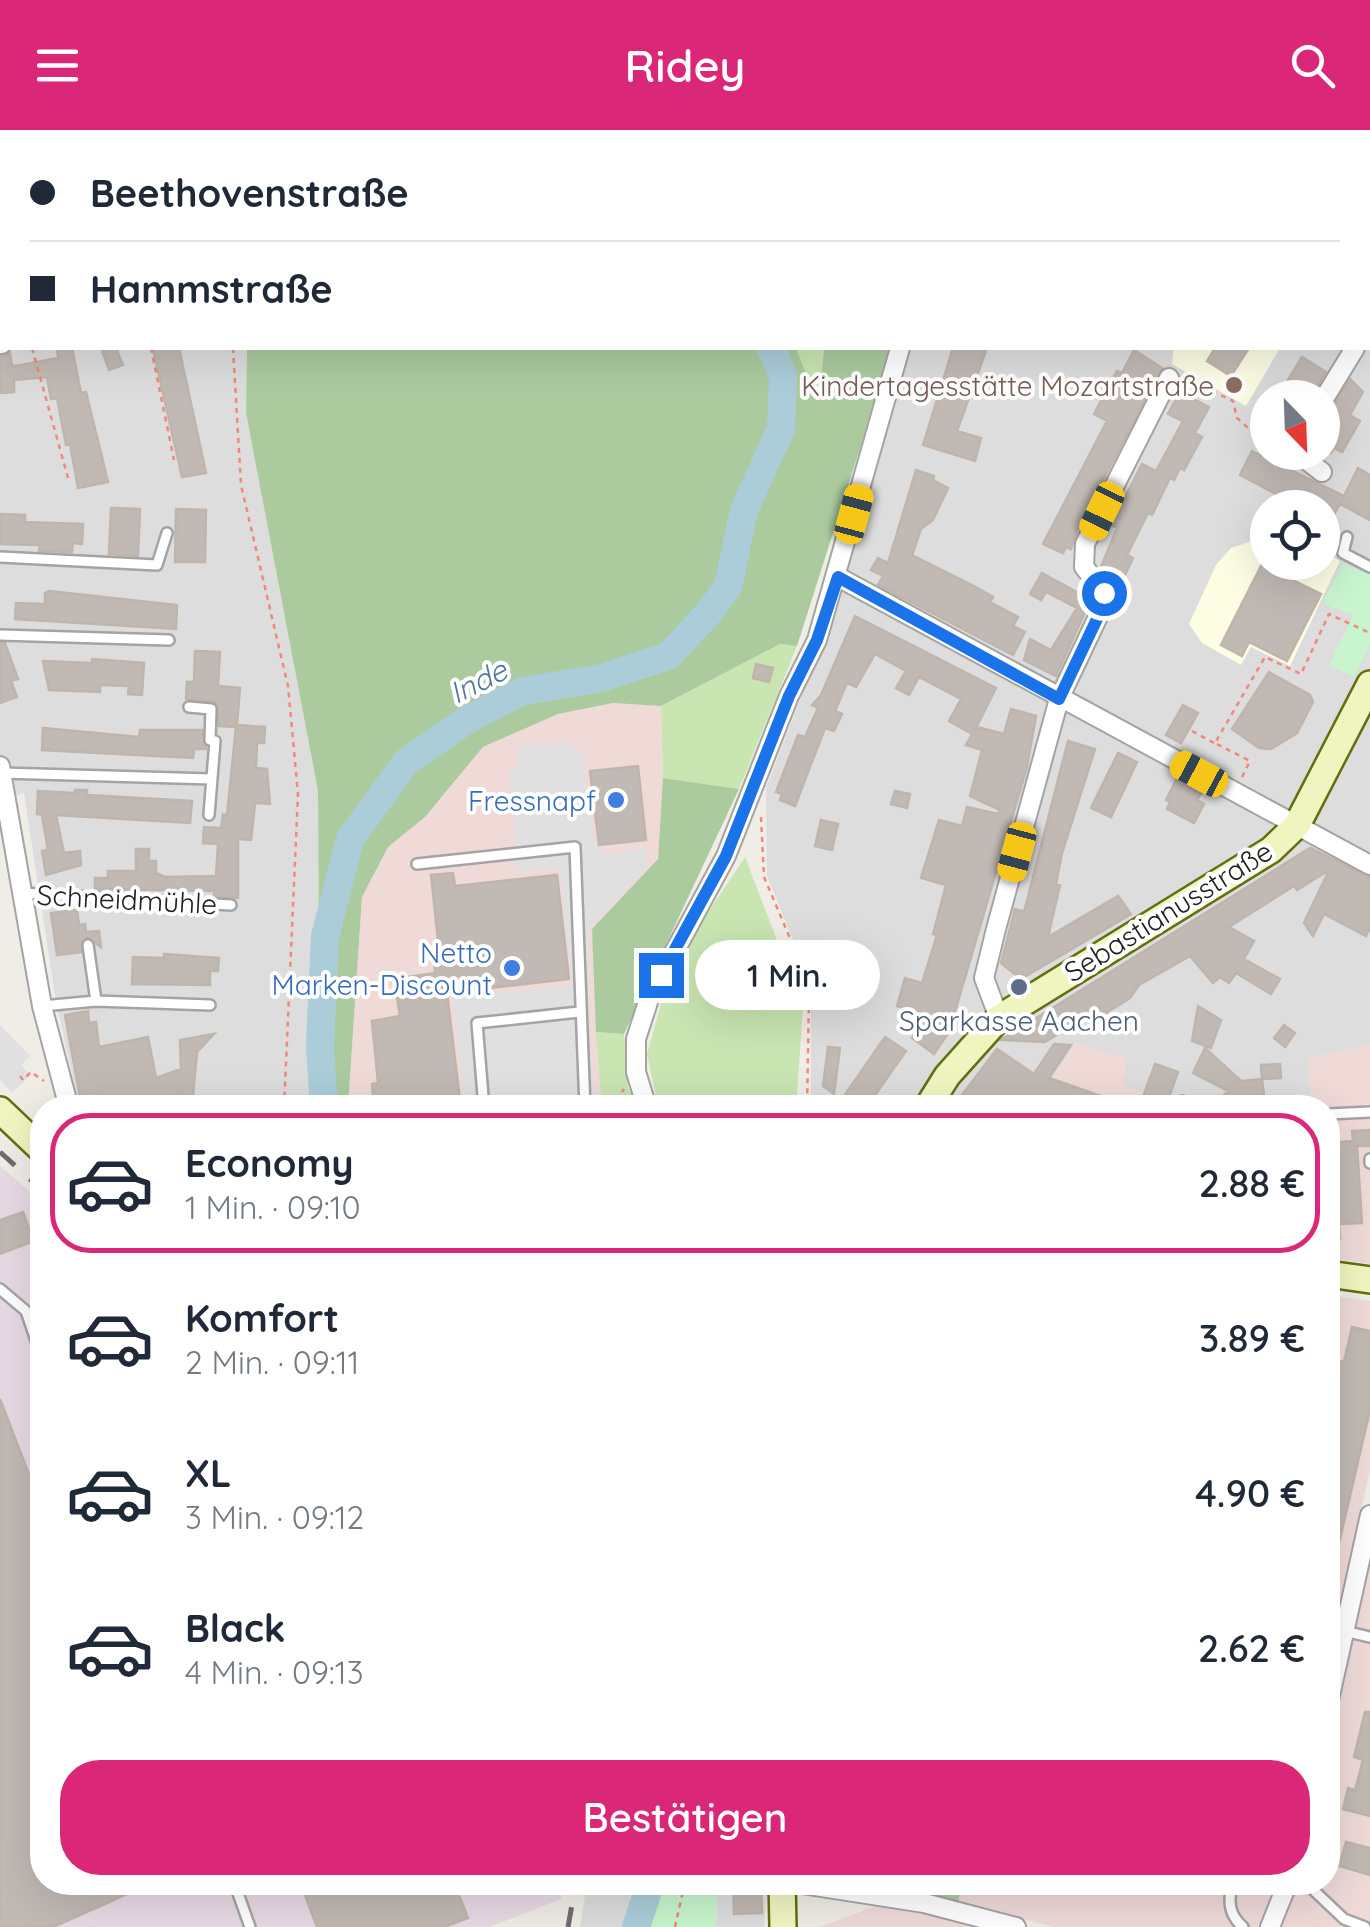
<!DOCTYPE html>
<html lang="de">
<meta charset="utf-8">
<style>
body{margin:0;font-family:Quicksand,sans-serif;background:#f2f2f3;color:#1f2937;height:100vh;display:flex;flex-direction:column;font-size:38px;white-space:nowrap}
*{box-sizing:border-box;margin:0}
p{font-size:32px;color:#747a83}
.icon{flex:none;width:55px;height:55px;fill:none;stroke:currentColor;stroke-width:2;stroke-linecap:round;stroke-linejoin:round}
.map{position:relative;flex:1;overflow:hidden}
.drawer{position:absolute;left:30px;top:965px;width:1310px;height:800px;display:flex;flex-direction:column;background:#fff;border-radius:40px;box-shadow:0 10px 40px #0002}
.drawer>*{flex:none}
.top-card{position:absolute;left:0px;top:0px;width:1370px;height:220px;box-shadow:0 10px 40px #0002;display:grid;align-content:center;height:220px;padding:0 30px;background:#fff}
.needle{width:65px;rotate:157deg}
.fabs{position:absolute;left:1250px;top:250px;display:grid;gap:20px}
.fabs a{display:grid;place-items:center;width:90px;height:90px;border-radius:50%;background:#fff;box-shadow:0 10px 40px #0002;font-size:50px}
.end{position:absolute;width:45px;height:45px;margin:-22px;border:12px solid #1a73e8;background:#fff;box-shadow:0 0 0 5px #fff}
.from{border-radius:50%}
.bubble{position:absolute;height:70px;border-radius:35px;background:#fff;box-shadow:0 10px 40px #0002;font-size:32px;font-weight:600;line-height:70px;text-align:center}
.car{position:absolute;width:30px;height:60px;margin:-30px -15px;border-radius:12px;box-shadow:0 0 8px 2px #0007;background:linear-gradient(#f5c518 24%,#345 0 40%,#f5c518 0 76%,#345 0 86%,#f5c518 0)}
.top-card b{display:flex;align-items:center;gap:35px;height:95px;font-size:38px}
.top-card b+b{border-top:2px solid #e0e1e3}
.top-card i{width:25px;height:25px;background:#1f2937}
ul{padding:18px 0 0;list-style:none}
li{display:flex;align-items:center;gap:30px;height:140px;margin:0 20px 15px;padding:0 10px;border:5px solid transparent;border-radius:40px}
li div{flex:1}
li b{display:block;font-size:38px}
li em{font-style:normal;font-weight:600}
li.current{border-color:#db2777}
li>.icon{width:90px;height:90px;stroke-width:1.5}
.cta{display:flex;gap:20px;margin-top:auto;padding:20px 30px}
.cta a{flex:1;height:115px;border-radius:40px;background:#db2777;color:#fff;font-size:40px;font-weight:600;line-height:115px;text-align:center}
header{display:flex;justify-content:space-between;align-items:center;height:130px;padding:0 30px;background:#db2777;color:#fff;font-size:45px;font-weight:600}
.map>svg:first-child{display:block}
.residential{fill:#dedddd;fill-rule:evenodd}
.commercial{fill:#efdad8}
.industrial{fill:#e8dae5}
.education{fill:#fcfde3}
.grass{fill:#c9e5b2}
.forest{fill:#abcb9f}
.park{fill:#c8f5cd}
.parking{fill:#e0e0e0}
.lines{fill:none;stroke-linecap:round;stroke-linejoin:round}
.river{stroke:#abcdd9;stroke-width:28}
.building{fill:#c0b9b4;stroke:#c0b5ab;stroke-width:2.5}
.lane-casing{stroke:#a4a4a4;stroke-width:14}
.street-casing{stroke:#a4a4a4;stroke-width:22}
.secondary-casing{stroke:#626f0e;stroke-width:30}
.path{stroke:#ef8979;stroke-width:2.5;stroke-dasharray:5 5;stroke-linecap:butt}
.lane{stroke:#fff;stroke-width:9}
.street{stroke:#fff;stroke-width:18}
.secondary{stroke:#f0f5c0;stroke-width:25}
.rail{stroke:#6e6e6e;stroke-width:5;stroke-dasharray:20 20;stroke-linecap:butt}
.route{stroke:#1a73e8;stroke-width:12}
.education-dot{fill:#8d6e63;stroke:#fff;stroke-width:4}
.shop-dot{fill:#3f7fe0;stroke:#fff;stroke-width:4}
.service-dot{fill:#5c6f8a;stroke:#fff;stroke-width:4}
.labels{text-anchor:middle;dominant-baseline:central;stroke-width:8;stroke-linejoin:round;paint-order:stroke}
.education-label{font-size:28px;fill:#785e54;stroke:#fff;text-anchor:end}
.shop-label{font-size:28px;fill:#366cbe;stroke:#fff;text-anchor:end}
.street-label{font-size:28px;fill:#202020;stroke:#fff}
.service-label{font-size:28px;fill:#4e5e75;stroke:#fff}
.water-label{font-size:30px;font-style:italic;fill:#5076a0;stroke:#fff}
</style>
<header><svg class="icon" aria-label="menu" viewBox="0 0 24 24"><path d="M4 6h16M4 12h16M4 18h16"/></svg>Ridey<svg class="icon" aria-label="search" viewBox="0 0 24 24"><circle cx="10" cy="10" r="6"/><path d="M15 15l6 6"/></svg></header>
<div class="map">
<svg width="1370" height="1797" viewBox="0 0 1370 1797">
<rect width="100%" height="100%" fill="#f0ede7"/>
<path class="residential" d="M91 0H315L314 2Z
M1191 0H1370V915L1308 928 1311 976 1303 977H1169L1162 969 1123 955 1033 977H811V867L806 841 767 746 766 658 841 464 906 218H1368V2ZM1268 268H1322V322H1268ZM1268 378H1322V432H1268Z
M0 37 2 218H247L246 283 318 661 320 977H79L55 866 24 663 0 670Z
M587 1753H660L647 1797H580Z
M717 1753H767L764 1797H716Z"/>
<path class="commercial" d="M613 573 661 576 663 648 658 729 592 799 602 977 348 978 362 767 388 717 425 687 483 617 558 584Z
M1075 912 1127 929 1123 955 1163 969 1169 977 1033 978Z
M1370 915V1134L1328 1128V978H1303L1311 976 1308 928Z
M1328 1165 1370 1171V1340L1328 1526Z
M1370 1416V1797H1280L1297 1753 1328 1752V1611Z
M961 1753H1276L1258 1797H1054L958 1773Z
M882 1774 977 1797H819Z"/>
<path class="industrial" d="M0 1036 42 1072V1752H561V1769L490 1797H0Z"/>
<path class="education" d="M1174 218H1280L1246 276 1172 234Z
M1267 394 1268 432H1322L1323 422 1340 431 1290 536 1251 517 1241 535 1202 513 1189 494 1216 435 1231 418 1249 412Z"/>
<path class="grass" d="M796 218H824L820 260 814 263Z
M780 514 797 516 739 659 663 648 661 576Z
M745 727 803 878 796 977H658L647 924 671 838Z
M596 902 624 904 628 958 638 977H602Z"/>
<path class="forest" d="M324 0H853L323 2Z
M247 218H796L814 263 820 259 824 218H892L797 516 780 514 661 576 613 573 558 584 483 617 425 687 388 717 362 767 348 977H320L318 661 246 283Z
M663 648 739 659 624 904 596 902 592 799 658 729Z
M864 1753H961L958 1776Z"/>
<path class="park" d="M1343 433 1370 445V514L1354 547 1329 535 1353 485 1322 473Z
M660 1753H717L716 1797H647Z"/>
<path class="parking" d="M572 612 574 622 583 621 595 711 605 724 646 718 647 736 589 799V907L596 977H465L453 868 572 855 560 737 518 742 509 640 519 634 517 617Z
M0 895 30 926 21 935 31 945 12 963 0 950Z"/>
<g class="lines">
<path class="river" d="M760 2 765 0
M324 978 320 916 325 806 350 709 406 632 468 589 523 561 601 548 668 526 706 486 728 457 744 380 781 299 783 246 771 218
M636 1797 651 1752"/>
</g>
<path class="building" d="M57 218H72L81 263 86 262 108 352 78 358 70 314 66 315 57 268 51 269 47 247 14 250V262L0 263V226L10 223 12 236 21 235 58 228Z
M101 218H116L123 235 109 240Z
M179 218 206 343 182 347 153 219Z
M953 218H987L957 301 981 308 975 331 923 315Z
M1215 218H1249L1231 246 1207 231Z
M1134 220 1162 238 1078 397 1071 419 1066 417 1063 423 1043 414 1107 291 1094 284 1117 241 1122 243Z
M1302 227 1326 242 1311 268H1277Z
M1350 249 1363 262 1350 285 1360 291 1342 322 1334 318 1331 323 1322 318V294Z
M1180 262 1209 277 1195 303 1202 307 1184 340 1180 338 1174 350 1170 348 1152 385 1148 383 1127 425 1133 428 1123 449 1101 437 1117 398 1111 395 1142 334 1156 341 1183 291 1168 284Z
M1252 321 1344 366 1322 407V378H1303L1240 345Z
M1358 338 1370 345V390L1340 374Z
M916 340 934 346 933 350 948 358 933 390 921 399 912 425 976 457 993 467 990 472 1018 487 1013 496 1025 502 1013 525 878 455 883 446 871 440 878 428 888 433Z
M111 378 140 379 138 426 109 424Z
M176 379 206 380 205 432H175Z
M0 384 25 385V392L83 394 82 414 73 413 72 422 39 421 40 415 0 414Z
M1263 432H1301L1293 450 1321 464 1287 531 1249 512 1242 526 1221 515Z
M1042 443 1084 466 1086 460 1092 467 1056 546 1024 530 1030 509 1051 520 1077 478 1046 462 1041 470 1030 464Z
M49 461 177 475 176 499 15 489 16 473 45 474V463Z
M855 486 996 558 974 602 977 597 1004 604 1011 579 1036 586 1027 637 949 902 934 924 912 908 928 884 897 876 905 848 922 853 937 805 933 804 946 755 921 748 939 690 962 696 967 677 998 684 1000 680 970 666 982 620 966 615 972 604 949 591 961 569 919 547 909 565 896 558 906 541 875 524 856 557 847 553 835 581 842 584 834 601 825 598 795 676 780 670 782 664 776 662 798 605 805 607 818 578 812 575 821 565Z
M0 513H5L18 549 11 551 17 567 0 573Z
M195 521 220 522 218 556 240 558 237 595 265 597 264 613H257L256 638 267 639 270 674 255 673 251 710 238 709V768L214 766V761L95 759V748H108V741H136V719H149V731H156V743L165 747 216 746 218 714 203 713 204 697 221 698 223 684 227 685 236 597 219 596 215 572 186 569 187 552H194Z
M92 529 144 533 142 565 128 564 129 556 100 555V562L49 560 43 531 92 533Z
M756 534 773 538 769 552 753 548Z
M1269 542 1310 565 1313 572 1297 603 1271 619 1259 618 1232 599Z
M1183 575 1198 583 1181 613 1166 605Z
M43 598 139 607 140 600H202L206 619H194L193 628 42 620Z
M1068 611 1095 619 1062 723 1056 754 1060 755 1048 807 1118 766 1131 784 1021 849 1001 833 1015 779 1024 782Z
M1118 623 1137 632 1111 687 1091 678Z
M638 636 646 710 599 715 590 641Z
M1176 650 1201 664 1197 670 1204 674 1194 693 1167 679 1170 672 1166 670Z
M75 660H87V665L192 671 190 693 56 685 64 723 80 721 81 735 46 745 42 721 48 720 42 685 37 684 38 661 75 663Z
M895 661 910 664 907 678 891 674Z
M821 690 838 694 832 720 815 716Z
M1310 718 1370 747V798L1366 806 1324 784 1313 806 1304 793 1329 740 1297 760 1294 756 1229 797 1254 811 1244 829 1280 849 1271 864 1236 843 1229 853 1220 847 1213 853 1190 826 1139 855 1130 868 1104 884 1100 878 1045 912 1001 910Z
M453 743 455 756 557 745 569 849 447 863 461 978H374L372 954 378 953 372 891 400 886 394 849 435 843 434 829 440 828 431 745Z
M77 780 79 795 85 794 86 802 99 801 101 817 86 807 81 822 57 825 51 783Z
M164 824 219 828 218 841H210V855L132 854 133 827 164 828Z
M1198 876 1221 890 1211 918 1192 911Z
M88 881 89 893 96 892 99 917 148 907 156 948 181 939 180 910 214 904 197 922 192 978 183 963 136 978H82L65 885Z
M1284 895 1295 903 1285 917 1274 908Z
M885 907 906 921 866 978H854L842 969Z
M1054 914 1071 915 1049 948 1135 978H952L997 919 1034 944Z
M828 917 840 918 834 964 823 956Z
M1205 918 1241 951 1262 949 1264 965 1231 967 1240 978H1210L1228 961 1193 943Z
M1155 934 1178 942 1165 978H1139Z
M1280 934 1281 948 1262 949 1261 935Z
M1370 1000V1016H1357L1362 1093 1339 1094 1340 1109 1328 1110V1064H1333L1330 1013 1353 1011 1352 1001Z
M23 1082 34 1111 0 1124V1090Z
M1352 1197 1370 1201V1280L1332 1443 1328 1442V1229L1344 1232Z
M0 1269 33 1355 42 1352V1752H154L53 1797H0Z
M1365 1582H1370V1686L1343 1679 1348 1658 1355 1660 1363 1630 1354 1627Z
M1346 1712 1370 1718V1745L1339 1736Z
M300 1752H454L468 1788 444 1797H317Z
M733 1752H761L762 1783 734 1784Z"/>
<g class="lines">
<defs>
<path id="lane" d="M263 2V0
M1202 2 1204 0
M1368 136 1370 132
M1347 407 1343 423 1370 437
M0 427 157 435 167 403
M0 505 169 510
M189 577 211 579 210 610 215 611 209 685
M2 643 212 649
M417 734 575 717 585 978
M22 763 231 775
M88 815 96 871
M42 876 96 871 210 875
M1182 971 1189 978
M484 978 477 893 579 882
M1328 984 1370 982
M1370 1029V1033
M0 1159 26 1181 42 1228
M1344 1501 1370 1507
M234 1752 250 1797
M1233 1752C1228 1770 1228 1784 1243 1797
M1305 1752 1344 1789 1365 1797"/>
<path id="street" d="M955 2V0
M1368 166 1370 167
M1368 195 1370 191
M0 214H2
M1322 272 1355 218
M1263 306 1268 308
M1296 322 1322 342
M838 447 1370 735
M0 636 42 876 69 978
M999 888 984 848 996 799 1059 569 1105 472V463L1084 437 1085 414 1169 248
M647 978 636 942V909L649 869 726 726 789 566 817 510 900 218
M1328 1575 1370 1385
M789 1752 924 1773 1016 1797
M1270 1797 1288 1752"/>
<path id="secondary" d="M927 978 947 946 999 888 1271 720 1297 695 1370 554
M0 980 42 1020
M1328 1144 1370 1150
M782 1752 783 1797"/>
</defs>
<use href="#lane" class="lane-casing"/>
<use href="#street" class="street-casing"/>
<use href="#secondary" class="secondary-casing"/>
<path class="path" d="M1170 0 1171 2
M245 2V0
M32 218 68 348
M151 218 174 330
M233 218 241 355 288 556 298 664 284 978
M1185 248 1233 271 1237 288 1248 298
M1192 601 1214 613
M1242 647 1250 631 1215 613 1265 527 1301 544 1329 484 1370 503
M761 687 764 747 804 841 809 867 807 978
M20 946 23 950 31 942 44 951
M610 978 624 959
M675 1797 685 1752"/>
<use href="#lane" class="lane"/>
<use href="#street" class="street"/>
<use href="#secondary" class="secondary"/>
<path class="rail" d="M0 1022 42 1060
M568 1797 576 1752"/>
</g>
<g class="lines">
<path class="route" d="M661 845 726 726 789 566 817 510 838 447 1059 569 1105 472 1104 463"/>
</g>
<circle class="education-dot" cx="1234" cy="255" r="10"/>
<g class="shop-dot">
<circle cx="616" cy="670" r="10"/>
<circle cx="512" cy="838" r="10"/>
</g>
<circle class="service-dot" cx="1019" cy="857" r="10"/>
<g class="labels">
<g class="education-label">
<text x="1214" y="255">Kindertagesstätte Mozartstraße</text>
</g>
<g class="shop-label">
<text x="596" y="670">Fressnapf</text>
<text x="492" y="822">Netto<tspan x="492" dy="32">Marken-Discount</tspan></text>
</g>
<g class="street-label">
<text transform="translate(127 769) rotate(3)">Schneidmühle</text>
<text transform="translate(1168 781) rotate(-32)">Sebastianusstraße</text>
</g>
<g class="service-label">
<text x="1019" y="890">Sparkasse Aachen</text>
</g>
<g class="water-label">
<text transform="translate(478 551) rotate(-27)">Inde</text>
</g>
</g>
</svg>
<div class="fabs">
<a><svg class="needle" viewBox="-14 -14 28 28"><path d="M0-13l5 13h-10z" fill="#e53935"/><path d="M0 13l5-13h-10z" fill="#747a83"/></svg></a>
<a><svg class="icon" aria-label="locate" viewBox="0 0 24 24"><circle cx="12" cy="12" r="6"/><path d="M12 2v4M12 18v4M2 12h4M18 12h4"/></svg></a>
</div>
<i class="end from" style="left:1104px;top:463px"></i>
<i class="end" style="left:661px;top:845px"></i>
<div class="bubble" style="left:695px;top:810px;width:185px">1 Min.</div>
<i class="car" style="left:1102px;top:381px;rotate:206deg"></i>
<i class="car" style="left:854px;top:384px;rotate:15deg"></i>
<i class="car" style="left:1199px;top:644px;rotate:298deg"></i>
<i class="car" style="left:1017px;top:722px;rotate:195deg"></i>
<div class="top-card">
<b><i class="from"></i>Beethovenstraße</b>
<b><i></i>Hammstraße</b>
</div>
<section class="drawer">
<ul>
<li class="current"><svg class="icon" aria-label="car" viewBox="0 0 24 24"><path d="M5 17H2v-5l4-1 3-4h7l3 4 3 1v5h-3M9 17h6M6 11h13"/><circle cx="7" cy="17" r="2"/><circle cx="17" cy="17" r="2"/></svg><div><b>Economy</b><p>1 Min. · 09:10</p></div><em>2.88 €</em></li>
<li><svg class="icon" aria-label="car" viewBox="0 0 24 24"><path d="M5 17H2v-5l4-1 3-4h7l3 4 3 1v5h-3M9 17h6M6 11h13"/><circle cx="7" cy="17" r="2"/><circle cx="17" cy="17" r="2"/></svg><div><b>Komfort</b><p>2 Min. · 09:11</p></div><em>3.89 €</em></li>
<li><svg class="icon" aria-label="car" viewBox="0 0 24 24"><path d="M5 17H2v-5l4-1 3-4h7l3 4 3 1v5h-3M9 17h6M6 11h13"/><circle cx="7" cy="17" r="2"/><circle cx="17" cy="17" r="2"/></svg><div><b>XL</b><p>3 Min. · 09:12</p></div><em>4.90 €</em></li>
<li><svg class="icon" aria-label="car" viewBox="0 0 24 24"><path d="M5 17H2v-5l4-1 3-4h7l3 4 3 1v5h-3M9 17h6M6 11h13"/><circle cx="7" cy="17" r="2"/><circle cx="17" cy="17" r="2"/></svg><div><b>Black</b><p>4 Min. · 09:13</p></div><em>2.62 €</em></li>
</ul>
<div class="cta"><a>Bestätigen</a></div>
</section>
</div>
